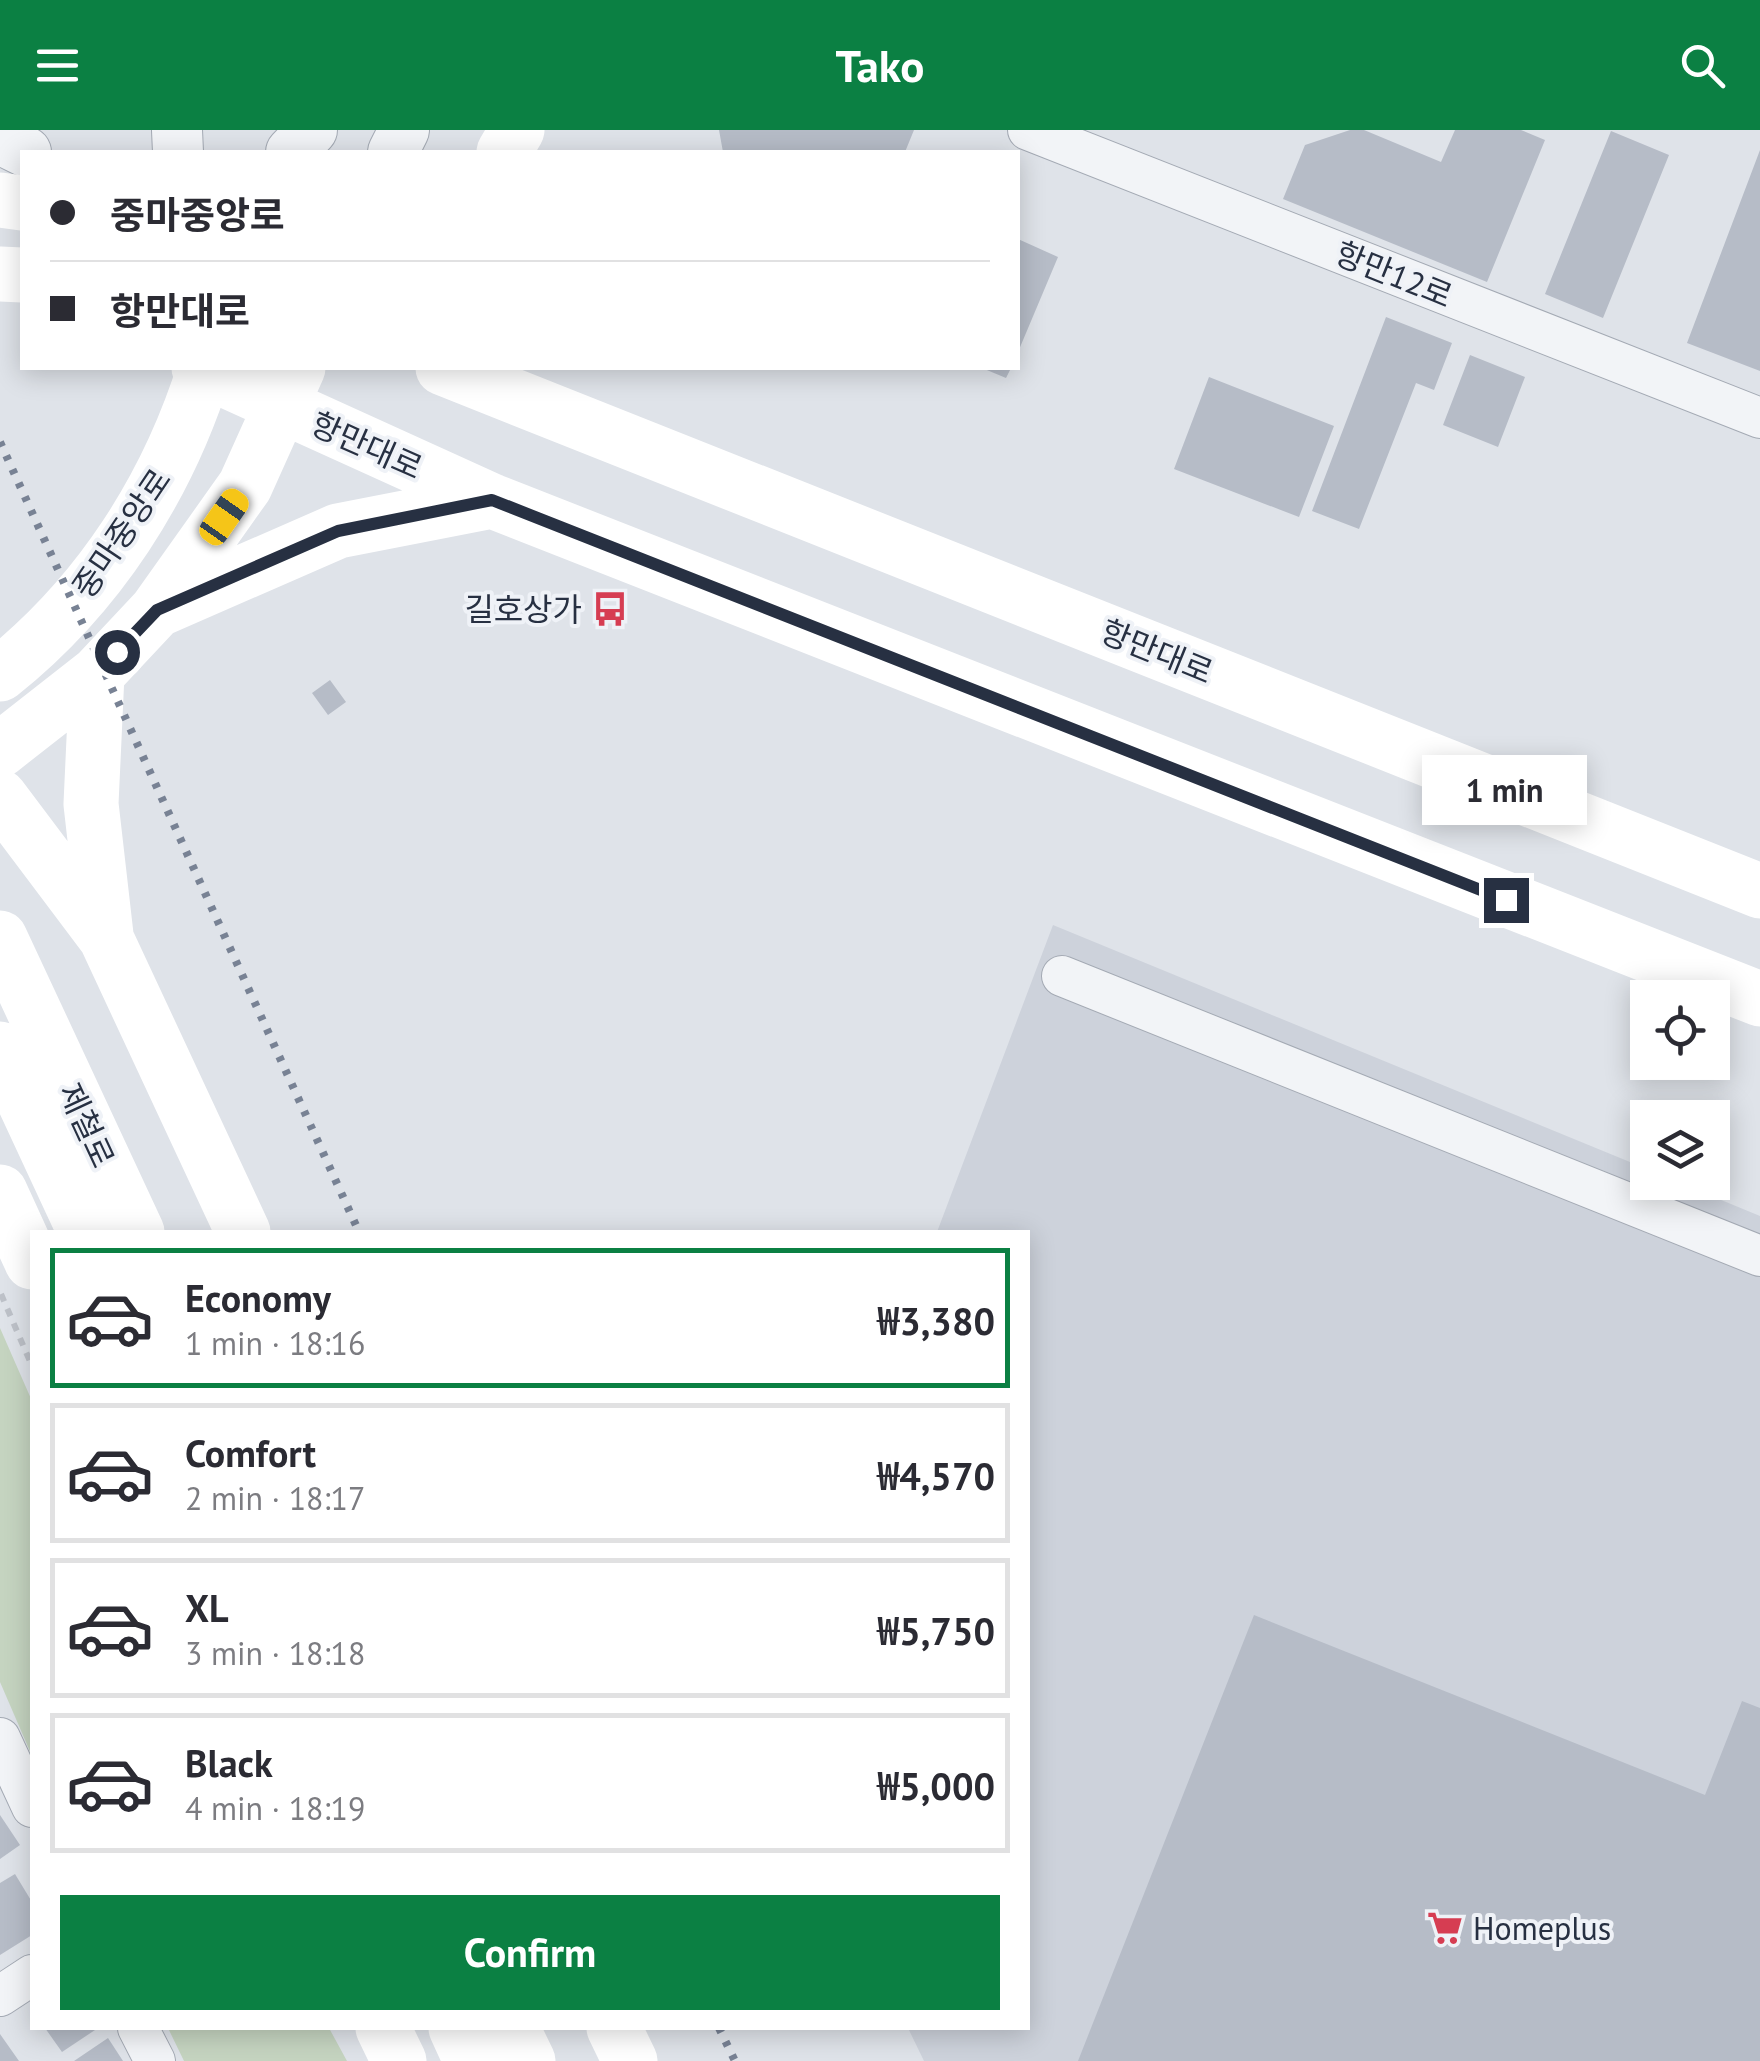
<!DOCTYPE html>
<meta charset="utf-8">
<style>
body{margin:0;font-family:"PT Sans","Noto Sans KR",sans-serif;background:#f7f7f7;color:#2b2b33;height:100vh;display:flex;flex-direction:column;font-size:38px;white-space:nowrap}
*{box-sizing:border-box;margin:0}
p{font-size:32px;color:#7c7c81}
.icon{flex:none;width:55px;height:55px;fill:none;stroke:currentColor;stroke-width:2;stroke-linecap:round;stroke-linejoin:round}
.map{position:relative;flex:1;overflow:hidden}
.sheet{position:absolute;left:30px;top:1100px;width:1000px;height:800px;display:flex;flex-direction:column;background:#fff;border-radius:0px;box-shadow:0 5px 25px #0003}
.sheet>*{flex:none}
.guide{position:absolute;left:20px;top:20px;width:1000px;height:220px;border-radius:0px;box-shadow:0 5px 25px #0003;display:grid;align-content:center;height:220px;padding:0 30px;background:#fff}
.buttons{position:absolute;left:1630px;top:850px;display:grid;gap:20px}
.buttons a{display:grid;place-items:center;width:100px;height:100px;border-radius:0px;background:#fff;box-shadow:0 5px 25px #0003;font-size:50px}
.end{position:absolute;width:45px;height:45px;margin:-22px;border:12px solid #273042;background:#fff;box-shadow:0 0 0 5px #fff}
.from{border-radius:50%}
.bubble{position:absolute;height:70px;border-radius:0px;background:#fff;box-shadow:0 5px 25px #0003;font-size:32px;font-weight:600;line-height:70px;text-align:center}
.car{position:absolute;width:30px;height:60px;margin:-30px -15px;border-radius:12px;box-shadow:0 0 8px 2px #0007;background:linear-gradient(#f5c518 24%,#345 0 40%,#f5c518 0 76%,#345 0 86%,#f5c518 0)}
.guide b{display:flex;align-items:center;gap:35px;height:95px;font-size:38px}
.guide b+b{border-top:2px solid #e1e1e2}
.guide i{width:25px;height:25px;background:#2b2b33}
ul{padding:18px 0 0;list-style:none}
li{display:flex;align-items:center;gap:30px;height:140px;margin:0 20px 15px;padding:0 10px;border:5px solid #e1e1e2;border-radius:0px}
li div{flex:1}
li b{display:block;font-size:38px}
li em{font-style:normal;font-weight:600}
li.on{border-color:#0b8043}
li>.icon{width:90px;height:90px;stroke-width:1.5}
.cta{display:flex;gap:20px;margin-top:auto;padding:20px 30px}
.cta a{flex:1;height:115px;border-radius:0px;background:#0b8043;color:#fff;font-size:40px;font-weight:600;line-height:115px;text-align:center}
header{display:flex;justify-content:space-between;align-items:center;height:130px;padding:0 30px;background:#0b8043;color:#fff;font-size:45px;font-weight:600}
.map>svg:first-child{display:block}
.built{fill:#cdd2db}
.green{fill:#c5d4c0}
.building{fill:#b6bcc7}
.lines{fill:none;stroke-linecap:round;stroke-linejoin:round}
.minor-casing{stroke:#a4aab4;stroke-width:42}
.tertiary-casing{stroke:#a4aab4;stroke-width:52}
.path{stroke:#bdc1c8;stroke-width:6;stroke-dasharray:8 8;stroke-linecap:butt}
.minor{stroke:#f2f4f7;stroke-width:40}
.tertiary{stroke:#f2f4f7;stroke-width:50}
.secondary{stroke:#fff;stroke-width:55}
.rail{stroke:#788294;stroke-width:8;stroke-dasharray:5 10;stroke-linecap:butt}
.route{stroke:#273042;stroke-width:12}
.labels{text-anchor:middle;dominant-baseline:central;stroke-width:8;stroke-linejoin:round;paint-order:stroke}
.street-label{font-size:32px;fill:#273042;stroke:#eff2f7}
.poi-label{font-size:32px;fill:#273042;stroke:#eff2f7;text-anchor:end}
</style>
<header><svg class="icon" aria-label="menu" viewBox="0 0 24 24"><path d="M4 6h16M4 12h16M4 18h16"/></svg>Tako<svg class="icon" aria-label="search" viewBox="0 0 24 24"><circle cx="10" cy="10" r="6"/><path d="M15 15l6 6"/></svg></header>
<div class="map">
<svg width="1760" height="1931" viewBox="0 0 1760 1931">
<rect width="100%" height="100%" fill="#dfe3e9"/>
<path class="built" d="M1053 795 1647 1039 1648 1052 1680 1053 1760 1086V1931H924L908 1898H1028V1102H937Z"/>
<path class="green" d="M0 1198 32 1271V1626L0 1552Z
M168 1898H329L347 1931H184Z"/>
<path class="building" d="M719 0H914L905 22H723Z
M1350 0H1364L1441 32 1455 0H1521L1545 10 1487 152 1283 69 1305 15Z
M1611 1 1669 25 1603 188 1545 164Z
M1760 20V241L1687 213Z
M1018 109 1058 127 1018 222Z
M1386 187 1452 213 1434 260 1416 253 1359 399 1312 381Z
M1470 225 1525 247 1498 317 1443 295Z
M982 238H1011L1006 248Z
M1209 247 1334 296 1299 387 1174 339Z
M330 550 346 572 328 585 312 563Z
M1254 1485 1705 1665 1742 1571 1760 1578V1931H1078Z
M0 1685 20 1715 0 1729Z
M15 1744 32 1772V1805L0 1825V1753Z
M45 1898H98L62 1922Z
M0 1904 19 1931H0Z
M108 1908 123 1931H74Z"/>
<g class="lines">
<defs>
<path id="minor" d="M1028 0 1760 288
M1062 846 1760 1126
M0 1608 32 1677
M0 1866 32 1845
M138 1898 155 1931"/>
<path id="tertiary" d="M177 0 178 22
M0 9 26 22
M291 22 312 0
M393 22 404 0"/>
</defs>
<use href="#minor" class="minor-casing"/>
<use href="#tertiary" class="tertiary-casing"/>
<path class="path" d="M1 1164 32 1236"/>
<use href="#minor" class="minor"/>
<use href="#tertiary" class="tertiary"/>
<path class="secondary" d="M504 22 517 0
M0 70 22 73
M0 144 22 145
M199 238 492 371 1760 869
M443 238 1760 761
M157 480 338 401 492 371
M0 544C99 465 168 357 205 238
M97 544 91 674 106 805
M0 620 97 544 157 480 245 356 298 238
M0 667 106 808 243 1102
M0 808 137 1102
M0 919 85 1102
M0 1062 32 1132
M383 1898 399 1931
M456 1898 471 1931
M512 1898 528 1931
M614 1898 630 1931"/>
<path class="rail" d="M0 312 359 1102
M719 1898 735 1931"/>
</g>
<g class="lines">
<path class="route" d="M117 522 157 480 338 401 492 370 1506 770"/>
</g>
<defs>
<symbol id="bus-bare" viewBox="-9 -9 18 18"><path d="M-5-6H5V4H4V6H2V4H-2V6H-4V4H-5ZM-3.5-4V0h7V-4ZM-3.5 1.2v1.5H-2V1.2ZM2 1.2v1.5H3.5V1.2Z" fill="#d63d52" stroke="#eff2f7" stroke-width="2.5" paint-order="stroke"/></symbol>
<symbol id="supermarket-bare" viewBox="-9 -9 18 18"><path d="M-6-5.5h2.5l.6 2H6L4.5 2H-2.5L-4.4-4H-6ZM-1.5 3.2a1.3 1.3 0 1 0 .1 0ZM3 3.2a1.3 1.3 0 1 0 .1 0Z" fill="#d63d52" stroke="#eff2f7" stroke-width="2.5" paint-order="stroke"/></symbol>
</defs>
<g fill-rule="evenodd">
<use href="#bus-bare" x="585" y="454" width="50" height="50"/>
<use href="#supermarket-bare" x="1420" y="1773" width="50" height="50"/>
</g>
<g class="labels">
<g class="street-label">
<text transform="translate(1394 144) rotate(22)">항만12로</text>
<text transform="translate(367 315) rotate(24)">항만대로</text>
<text transform="translate(121 403) rotate(-56)">중마중앙로</text>
<text transform="translate(1157 521) rotate(22)">항만대로</text>
<text transform="translate(87 995) rotate(65)">제철로</text>
</g>
<g class="poi-label">
<text x="582" y="479">길호상가</text>
<text x="1473" y="1798" text-anchor="start">Homeplus</text>
</g>
</g>
</svg>
<div class="buttons">
<a><svg class="icon" aria-label="locate" viewBox="0 0 24 24"><circle cx="12" cy="12" r="6"/><path d="M12 2v4M12 18v4M2 12h4M18 12h4"/></svg></a>
<a><svg class="icon" aria-label="layers" viewBox="0 0 24 24"><path d="M12 4l9 5-9 5-9-5zM3 14l9 5 9-5"/></svg></a>
</div>
<i class="end from" style="left:117px;top:522px"></i>
<i class="end" style="left:1506px;top:770px"></i>
<div class="bubble" style="left:1422px;top:625px;width:165px">1 min</div>
<i class="car" style="left:224px;top:387px;rotate:35deg"></i>
<div class="guide">
<b><i class="from"></i>중마중앙로</b>
<b><i></i>항만대로</b>
</div>
<section class="sheet">
<ul>
<li class="on"><svg class="icon" aria-label="car" viewBox="0 0 24 24"><path d="M5 17H2v-5l4-1 3-4h7l3 4 3 1v5h-3M9 17h6M6 11h13"/><circle cx="7" cy="17" r="2"/><circle cx="17" cy="17" r="2"/></svg><div><b>Economy</b><p>1 min · 18:16</p></div><em>₩3,380</em></li>
<li><svg class="icon" aria-label="car" viewBox="0 0 24 24"><path d="M5 17H2v-5l4-1 3-4h7l3 4 3 1v5h-3M9 17h6M6 11h13"/><circle cx="7" cy="17" r="2"/><circle cx="17" cy="17" r="2"/></svg><div><b>Comfort</b><p>2 min · 18:17</p></div><em>₩4,570</em></li>
<li><svg class="icon" aria-label="car" viewBox="0 0 24 24"><path d="M5 17H2v-5l4-1 3-4h7l3 4 3 1v5h-3M9 17h6M6 11h13"/><circle cx="7" cy="17" r="2"/><circle cx="17" cy="17" r="2"/></svg><div><b>XL</b><p>3 min · 18:18</p></div><em>₩5,750</em></li>
<li><svg class="icon" aria-label="car" viewBox="0 0 24 24"><path d="M5 17H2v-5l4-1 3-4h7l3 4 3 1v5h-3M9 17h6M6 11h13"/><circle cx="7" cy="17" r="2"/><circle cx="17" cy="17" r="2"/></svg><div><b>Black</b><p>4 min · 18:19</p></div><em>₩5,000</em></li>
</ul>
<div class="cta"><a>Confirm</a></div>
</section>
</div>
